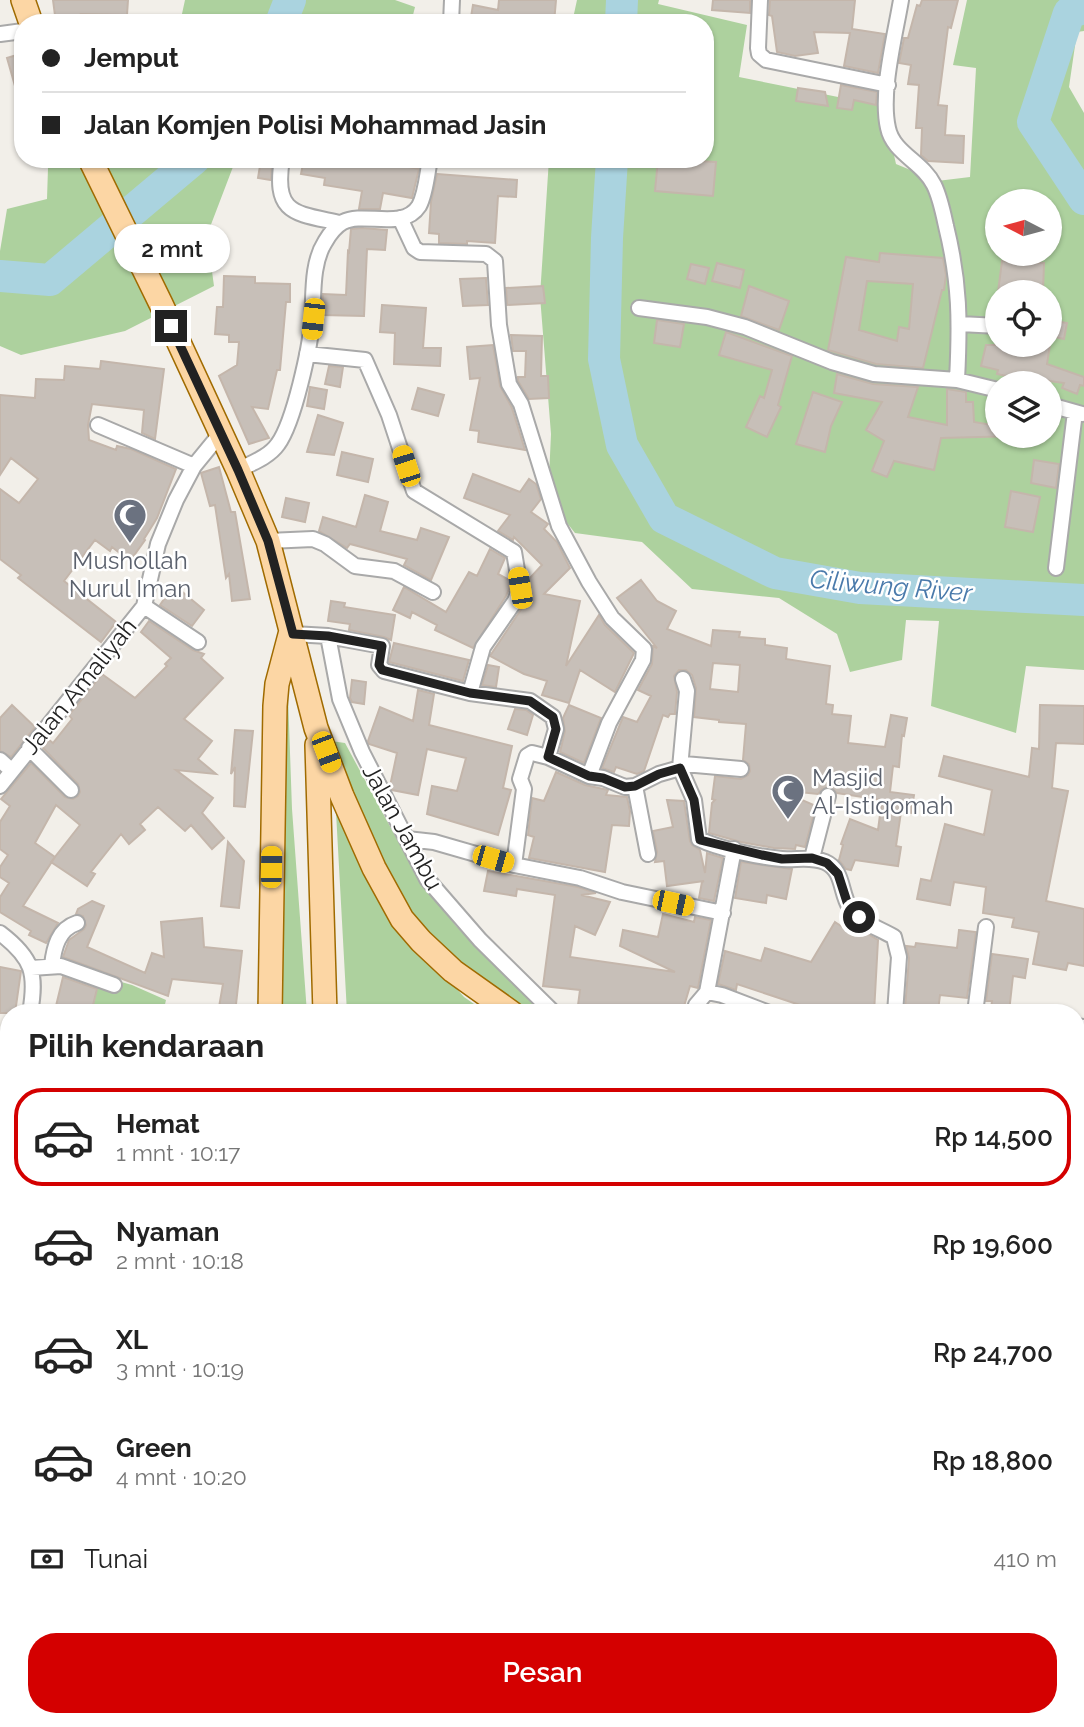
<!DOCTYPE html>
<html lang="id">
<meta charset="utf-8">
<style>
body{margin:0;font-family:Raleway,sans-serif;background:#f6f6f6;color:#222;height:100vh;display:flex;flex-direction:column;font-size:26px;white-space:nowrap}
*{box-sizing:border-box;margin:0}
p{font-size:23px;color:#767676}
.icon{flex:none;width:38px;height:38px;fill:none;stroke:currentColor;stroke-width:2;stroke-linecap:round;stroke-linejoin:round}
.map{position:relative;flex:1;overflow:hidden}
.sheet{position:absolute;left:0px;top:1004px;width:1085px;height:723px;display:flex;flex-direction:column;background:#fff;border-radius:28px 28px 0 0;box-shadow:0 2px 5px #0004}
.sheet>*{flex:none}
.guide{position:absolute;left:14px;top:14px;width:700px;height:154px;border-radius:28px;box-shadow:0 2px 5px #0004;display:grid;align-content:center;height:154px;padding:0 28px;background:#fff}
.needle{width:46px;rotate:276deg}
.controls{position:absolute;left:985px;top:189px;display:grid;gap:14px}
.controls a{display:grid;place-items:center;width:77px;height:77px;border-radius:50%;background:#fff;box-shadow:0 2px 5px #0004;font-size:35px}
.end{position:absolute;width:32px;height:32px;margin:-16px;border:9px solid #222;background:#fff;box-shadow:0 0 0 4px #fff}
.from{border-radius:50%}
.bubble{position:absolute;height:49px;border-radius:24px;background:#fff;box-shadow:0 2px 5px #0004;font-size:23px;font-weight:600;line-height:49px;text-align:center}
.car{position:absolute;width:21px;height:42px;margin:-21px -10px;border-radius:9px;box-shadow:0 0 5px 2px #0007;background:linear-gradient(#f5c518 24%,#345 0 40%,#f5c518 0 76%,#345 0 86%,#f5c518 0)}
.guide b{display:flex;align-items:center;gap:24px;height:66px;font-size:26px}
.guide b+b{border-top:2px solid #e0e0e0}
.guide i{width:18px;height:18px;background:#222}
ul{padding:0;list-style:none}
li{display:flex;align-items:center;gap:21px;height:98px;margin:0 14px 10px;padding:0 14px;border:4px solid transparent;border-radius:28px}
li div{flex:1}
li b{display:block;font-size:26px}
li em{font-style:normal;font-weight:600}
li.active{border-color:#d40000}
li>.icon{width:63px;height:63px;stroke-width:1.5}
h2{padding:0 28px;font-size:32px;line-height:84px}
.pay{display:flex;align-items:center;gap:18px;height:77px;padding:0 28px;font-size:26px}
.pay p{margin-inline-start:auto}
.button{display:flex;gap:14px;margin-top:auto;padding:14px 28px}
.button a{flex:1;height:80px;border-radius:28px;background:#d40000;color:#fff;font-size:28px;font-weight:600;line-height:80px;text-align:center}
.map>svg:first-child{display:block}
.forest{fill:#add19e;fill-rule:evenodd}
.park{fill:#c8facc}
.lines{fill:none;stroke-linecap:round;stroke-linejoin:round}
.river{stroke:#aad3df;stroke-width:32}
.building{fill:#c7bfb8;stroke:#c4b6ab;stroke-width:2;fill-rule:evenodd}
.minor-casing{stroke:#a9a9a9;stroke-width:18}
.primary-casing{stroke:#a06b00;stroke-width:26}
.minor{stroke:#fff;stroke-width:14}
.primary{stroke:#fcd6a4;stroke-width:23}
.rail{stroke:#707070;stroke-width:5;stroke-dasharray:14 14;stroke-linecap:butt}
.route{stroke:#222;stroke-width:9}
.labels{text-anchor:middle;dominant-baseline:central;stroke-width:5;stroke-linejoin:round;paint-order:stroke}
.worship-label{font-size:24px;fill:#5b616d;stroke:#fff}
.street-label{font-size:24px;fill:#222;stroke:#fff}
.water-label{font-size:26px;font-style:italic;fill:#4a7aab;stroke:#fff}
</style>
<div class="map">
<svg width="1084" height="1727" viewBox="0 0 1084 1727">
<rect width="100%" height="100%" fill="#f2efe9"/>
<path class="forest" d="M185 0H395L415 7 411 23H180Z
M577 0H659L658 4 747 25 739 77 883 106 896 164 937 181 970 177 976 68 953 65 967 0H1084V31L1077 32 1069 87 1084 113V670L1026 666 1016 733 931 706 939 621 906 620 902 660 850 672 837 634 779 598 692 589 642 542 575 533 548 499 551 434 540 296 549 159H705V23H572ZM998 201H1050V254H998ZM998 292H1050V345H998ZM998 383H1050V436H998Z
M67 159H236L207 235 214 286 125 331 21 355 0 346V251L7 209 47 199 48 168Z
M288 696 292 809 307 1013H277Z
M331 741 345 743 413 869 456 926 547 1013H525L468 970 428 933 387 878Z
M336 812 355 855 395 920 464 997 487 1013H347Z
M100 976 132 985 166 1000 163 1013H86Z
M0 1477 9 1479V1561L0 1553Z
M1076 1664H1084V1727H663L658 1719 1076 1718Z
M171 1719H326V1727H179Z
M622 1719 629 1727H386V1718Z"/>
<path class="park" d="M0 1625 9 1633V1718L101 1719 110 1727H0Z"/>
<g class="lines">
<path class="river" d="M1084 8 1069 13 1033 122 1084 199
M281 23 290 0
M621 23 622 0
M612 159 607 238 604 359 622 445 664 518 775 573 860 588 1084 600
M0 276 50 280 194 159"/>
</g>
<path class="building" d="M53 0H128L127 15 81 14 85 23H56Z
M499 0H556L554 23H470L473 5 498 10Z
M713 0H750V13L712 10Z
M770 0H855L852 29 885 34 878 73 844 66 850 33 814 32 818 53 795 56 777 52 772 16 769 15Z
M922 0H958L951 28 948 27 938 105 947 106 945 135 964 136 963 163 928 161 921 155 922 128H916L919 85 908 84 911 65 899 63 904 38H908L917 5 920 6Z
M23 53V99L19 100 7 58Z
M841 85 877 92 876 105 854 100 852 110 837 108Z
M798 88 825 92 828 106 796 101Z
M304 159H388L387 163 419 169 412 198 383 193 380 209H359L362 191 324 185 325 178 301 174Z
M658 159 716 162 713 196 655 191Z
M261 160 272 162 271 180 258 178Z
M437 174 517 180 516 197 498 196 495 243 467 241V244L439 243V234L429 233 431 202Z
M362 228 387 230 385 250 367 249 364 316 322 315 323 294 346 295 348 251 349 252 351 229Z
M880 253 943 258 946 275 944 290H942L923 368 876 364 828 350 846 257 879 262ZM867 281 913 284 909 329 899 327 897 341 859 330Z
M1002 261 1044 263 1043 292H998Z
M717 263 744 270 740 288 712 281Z
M691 264 709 268 705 284 687 279Z
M224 276 255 277V283L290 284V302H286L280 370H277L268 409 252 407 269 438 249 444 219 376 237 365 239 342H229V335L215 334 217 307H223Z
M486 278 488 305 463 306 460 279Z
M543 286 545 303 507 305 506 288Z
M749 286 789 301 779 330 741 316Z
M382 305 426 308 423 348H441L440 366 394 364 395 333 380 332Z
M657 320 684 324 680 347 654 343Z
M1050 320 1067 323 1064 339 1050 336Z
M726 332 792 356 778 405 781 407 767 437 746 427 760 396 764 398 772 370 719 355Z
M511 335 542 336 541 376H548L549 398 529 399 518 381V377H525L526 351H513Z
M493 345 500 386 512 408 525 450 478 442 479 431 470 430 480 378 470 379 467 347Z
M986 345H1050L1047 364 1084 377V386L1080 385 1077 394 1062 388 1064 383 1021 377V379L997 374 998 370 981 366Z
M101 361 164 369 155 439 142 433 144 410 92 404 88 425 89 440 116 450 117 446 131 449 176 469 157 518 144 539 145 540 130 561 112 547 110 551 95 540 64 581 116 622 101 642 18 578 21 575 0 559V489L19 503 38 479 11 458 0 475V395L35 398 36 379 64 380 65 366 100 369Z
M329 366 343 367 340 387 325 384Z
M837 374 873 384 918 387 908 417 947 425V389L966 392V402H973L974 422 998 426V436H1019L941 438 934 470 894 461 887 477 872 471 884 441 866 430 882 402 834 393Z
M310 387 327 390 324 409 307 406Z
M418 388 444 395 438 416 412 409Z
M813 392 842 402 831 426 825 452 796 444Z
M318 415 343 423 334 455 307 452Z
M342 452 373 459 368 482 337 475Z
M1034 460 1059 464 1056 488 1031 483Z
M219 467 231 512H235L250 599 232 601 229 574 226 578 215 505 210 506 201 473Z
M473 474 520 492 529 479 536 484 541 499 531 512 548 524 544 529 557 542 570 568 544 594 580 601 566 666 599 615 605 625 634 653 615 692 580 670 569 703 542 695 547 681 524 674 490 656 524 605 529 591 528 580 542 565 514 537 513 540 498 531 510 515 464 498Z
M1011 491 1040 497 1033 532 1005 527Z
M365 495 388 502 380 531 417 540 421 528 449 537 431 580 404 565 407 559 350 544 347 548 319 531 323 517 356 527Z
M286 498 309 503 305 522 282 517Z
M490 549 505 558 498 574 509 580 510 587 506 596 473 648 435 630 437 625 412 612 410 618 393 610 404 587 446 612 469 572 477 576Z
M641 580 657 601 676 611 667 629 711 646 713 630 740 632 739 637 765 639V645L787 648 786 659 830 666 826 704 833 705 832 714 851 716 848 743 885 747 891 715 907 718 904 736 902 735 899 767 893 766 890 792 914 795 911 813 901 812 896 846 901 847 898 866 855 860 851 870 846 869 839 860 843 845 841 844 850 819 878 830 882 800 837 793 830 787 822 789 818 794 779 790 816 806 805 847 796 845 795 849 774 848 741 842 709 833 712 803 715 800 712 799 715 776 741 779 748 775 750 771 749 764 743 760 746 724 719 722V720L694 717 696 688 692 675 686 670H679L674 676 677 692 675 714H670L668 717 663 715 644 771 637 774 616 767 614 772 602 768 623 717 637 722 651 696 638 690 652 664 653 646 657 648 617 598ZM713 663 740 665 738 692 710 689Z
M174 585 204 610 192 626 160 605Z
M331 601 345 603 344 607 395 615 391 640 384 637 349 630 350 624 328 621Z
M149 621 193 650 204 654 201 658 223 678 184 719 212 741 198 759 216 774 176 770 213 798 202 813 224 838 212 849 191 825 185 831 158 807 140 824 145 830 129 844 121 834 91 872 95 874 87 886 51 862 80 825 56 805 35 843 55 857 23 906 58 923 46 943 29 935 31 931 0 912V897L9 883 0 877V867L8 855 0 849V822L10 806 1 799 31 763 65 797 73 799 78 796 80 792 78 784 43 748 49 740 53 743 72 719 69 715 102 674 135 698 167 666 165 664 171 658 141 632Z
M394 643 469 660 463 681 389 662Z
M488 665 499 667 496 687 482 685Z
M352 680 366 682 364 704 352 702 350 698Z
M418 690 434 694 429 725 512 746 503 788 511 790 498 835 427 814 432 786 457 791 466 758 427 749 418 795 392 790 390 786 397 753 369 744 368 741 380 707 413 721Z
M12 705 35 727 11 757 0 751V718Z
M569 705 601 718 584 763 560 752 565 731 563 718Z
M1040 705 1084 706V744L1056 743 1052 788 1068 791 1046 901 1084 909V966L1068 963 1066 970 1033 964 1039 932 1012 927 1014 918 983 913 986 887 954 882 950 905 917 899 921 879 931 881 945 824 984 835 992 790 939 776 944 756 1029 777 1032 748 1039 749Z
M515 709 526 710 533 715 527 735 508 729Z
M235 730 253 731 245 807 234 806 235 767 231 774Z
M556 772 585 785 608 790 606 795 627 797 630 811 629 826 612 825 605 872 529 858 534 837 528 835 532 798 544 801Z
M667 800 684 801 690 841 692 845 700 850 705 873 707 853 723 858 714 901 699 898 702 882 704 881 667 886 664 861 655 862 657 852 653 831 673 827Z
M228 842 244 861 239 908 221 906Z
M741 862 792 869 786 899 767 895 766 903 735 898Z
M488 871 578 887 596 893 581 895 610 902 595 935 575 926 570 957 675 972 620 946 623 930 658 937 663 914 694 922 695 917 711 920 698 988 690 986 682 1013H649L609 1006 608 1013H577L580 990 543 986 555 895 517 889 516 896 484 891Z
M92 901 104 906 87 947 145 973 152 953 164 957 161 922 202 918 204 947 242 951 235 1013H218L223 984 172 979 168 996 63 957 69 940 84 929 86 925 83 916 76 914 78 909Z
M835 922 847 930H861L878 940 874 1013H799L800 1005 737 984 736 990 718 984 725 951 761 961 765 948 811 962Z
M959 930 976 932 967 998 940 995 938 1011 905 1008 909 958 906 946 915 947 916 943 957 948Z
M992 954 1028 959 1025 978 1013 976 1009 1012 991 1009 992 1001H986Z
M0 967 21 971 15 1013H0Z
M63 977 97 989 91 1013 56 1006Z"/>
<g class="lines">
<defs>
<path id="minor" d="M760 0 758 48 759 54 766 60 888 85
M901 0C895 36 880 93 888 128 893 153 923 162 934 185 940 197 943 212 946 226 960 283 960 322 957 380
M451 23 452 0
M0 34 23 31
M282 159C273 215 295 213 340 223
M400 218 414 248 420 252 486 254 495 261 499 325 509 384 521 404 559 526 589 582 612 618 644 649 643 660 609 723 589 776
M639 308 707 317 745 327 832 362 874 374 957 380 998 390
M960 324 998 326
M307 354 365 360 389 415 414 491 514 552 520 588 515 601 483 647 470 693
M1050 405 1082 414
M98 425 194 466
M238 470C252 463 269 457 278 444 294 422 310 348 312 321 314 296 311 264 325 242 329 235 336 226 343 222 364 211 403 231 419 206 426 193 427 174 430 159
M268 541 313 539 325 544 355 566 394 571 433 592
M1056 568 1075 412
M144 606 198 642
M293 634 328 636 382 646 379 665 384 671 470 693 530 701 553 717 556 729 548 757
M328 636 340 699 362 752 427 879 480 940 554 1013
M683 679 687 691 680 768 694 800 699 839C719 849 759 857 782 859 797 860 811 856 825 862 844 870 840 893 850 908 860 923 879 928 894 937L899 957 895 1013
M29 748 71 790
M0 760 11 770
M0 786 144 606 158 544 176 500 194 466 221 433
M635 786 648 854
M407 839 434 842 514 865 580 878 622 892 723 913
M812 858 828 796
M514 865 524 789 520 779 527 756 532 753 548 757 589 776 603 778 625 787 635 786 659 774 680 768 684 764 741 769
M0 933C33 958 37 974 30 1013
M52 965C54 948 58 929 77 923
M31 968 61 966 114 985
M707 992 722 995 769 1013
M694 1013 696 1005 707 992 734 849
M975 1013 986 927
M1076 1026 1084 1027
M1076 1173 1084 1174
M0 1242 9 1217
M0 1557 9 1564
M0 1588 9 1597
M135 1718 144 1727
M166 1718 175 1727"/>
<path id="primary" d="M23 0 31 23
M90 159 161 304 238 470 268 541 316 728 342 796 374 868 402 919 421 941 453 971 512 1013
M317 745 325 1013
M270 1013 275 706 277 684 291 631
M1076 1321 1084 1320
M0 1342 9 1343
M1076 1363 1084 1361
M0 1380 9 1383
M0 1471 9 1474
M343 1718 344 1727
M642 1718 648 1727"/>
</defs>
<use href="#minor" class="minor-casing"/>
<use href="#primary" class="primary-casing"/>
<use href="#minor" class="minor"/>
<use href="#primary" class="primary"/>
<path class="rail" d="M0 1415 9 1417
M1076 1640H1084"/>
</g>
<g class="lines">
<path class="route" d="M171 326 238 470 268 541 293 634 328 636 382 646 379 665 382 670 470 693 530 701 553 717 556 729 548 757 589 776 603 778 625 787 635 786 659 774 680 768 694 800 700 840 762 855 782 859 812 858 827 863 838 874 848 905 859 917"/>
</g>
<defs>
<symbol id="mosque-pin" viewBox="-11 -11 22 30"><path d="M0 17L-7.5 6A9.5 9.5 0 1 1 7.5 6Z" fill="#6b7280" stroke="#fff"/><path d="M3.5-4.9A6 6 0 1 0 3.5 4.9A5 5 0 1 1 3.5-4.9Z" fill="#fff"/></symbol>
</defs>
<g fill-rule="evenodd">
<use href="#mosque-pin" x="111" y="496" width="38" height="52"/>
<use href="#mosque-pin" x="769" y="772" width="38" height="52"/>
</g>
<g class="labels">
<g class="worship-label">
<text x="130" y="560">Mushollah<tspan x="130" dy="28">Nurul Iman</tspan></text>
<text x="812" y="777" text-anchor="start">Masjid<tspan x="812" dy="28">Al-Istiqomah</tspan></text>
</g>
<g class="street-label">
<text transform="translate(79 686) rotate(-51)">Jalan Amaliyah</text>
<text transform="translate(403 827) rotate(61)">Jalan Jambu</text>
</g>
<g class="water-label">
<text transform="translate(891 586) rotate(5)">Ciliwung River</text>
</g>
</g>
</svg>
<div class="controls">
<a><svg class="needle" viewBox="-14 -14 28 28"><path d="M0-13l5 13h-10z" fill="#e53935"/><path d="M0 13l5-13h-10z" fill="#767676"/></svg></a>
<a><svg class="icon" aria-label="locate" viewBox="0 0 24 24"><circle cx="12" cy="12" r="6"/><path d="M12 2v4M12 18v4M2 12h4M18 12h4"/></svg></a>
<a><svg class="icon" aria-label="layers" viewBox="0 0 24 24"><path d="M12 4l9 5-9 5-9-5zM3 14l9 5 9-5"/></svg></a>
</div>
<i class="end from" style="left:859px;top:917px"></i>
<i class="end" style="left:171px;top:326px"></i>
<div class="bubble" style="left:114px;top:224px;width:116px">2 mnt</div>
<i class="car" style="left:313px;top:319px;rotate:186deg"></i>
<i class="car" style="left:406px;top:466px;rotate:342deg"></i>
<i class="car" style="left:520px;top:588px;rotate:351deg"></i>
<i class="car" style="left:326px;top:752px;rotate:159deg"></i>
<i class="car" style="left:493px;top:859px;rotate:106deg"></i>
<i class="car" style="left:271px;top:867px;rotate:1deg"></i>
<i class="car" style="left:673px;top:903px;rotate:102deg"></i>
<div class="guide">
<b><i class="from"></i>Jemput</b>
<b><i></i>Jalan Komjen Polisi Mohammad Jasin</b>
</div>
<section class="sheet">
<h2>Pilih kendaraan</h2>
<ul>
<li class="active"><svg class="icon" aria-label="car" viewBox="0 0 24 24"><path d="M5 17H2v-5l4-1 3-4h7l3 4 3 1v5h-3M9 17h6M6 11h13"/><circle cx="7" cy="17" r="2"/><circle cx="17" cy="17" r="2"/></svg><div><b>Hemat</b><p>1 mnt · 10:17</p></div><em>Rp 14,500</em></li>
<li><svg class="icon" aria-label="car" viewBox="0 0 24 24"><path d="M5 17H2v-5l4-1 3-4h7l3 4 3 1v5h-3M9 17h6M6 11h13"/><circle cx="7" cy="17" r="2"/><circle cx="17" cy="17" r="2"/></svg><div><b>Nyaman</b><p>2 mnt · 10:18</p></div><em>Rp 19,600</em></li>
<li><svg class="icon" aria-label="car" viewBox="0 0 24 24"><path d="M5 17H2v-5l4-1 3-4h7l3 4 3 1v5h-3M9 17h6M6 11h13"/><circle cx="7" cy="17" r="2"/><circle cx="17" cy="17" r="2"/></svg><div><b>XL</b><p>3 mnt · 10:19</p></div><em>Rp 24,700</em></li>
<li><svg class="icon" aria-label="car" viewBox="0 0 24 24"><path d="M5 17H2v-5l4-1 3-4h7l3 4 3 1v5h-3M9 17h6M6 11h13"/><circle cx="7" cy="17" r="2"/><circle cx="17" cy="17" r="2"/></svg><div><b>Green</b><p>4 mnt · 10:20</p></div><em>Rp 18,800</em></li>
</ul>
<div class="pay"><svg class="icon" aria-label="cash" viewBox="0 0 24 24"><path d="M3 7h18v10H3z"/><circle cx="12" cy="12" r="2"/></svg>Tunai<p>410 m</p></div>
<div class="button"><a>Pesan</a></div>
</section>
</div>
